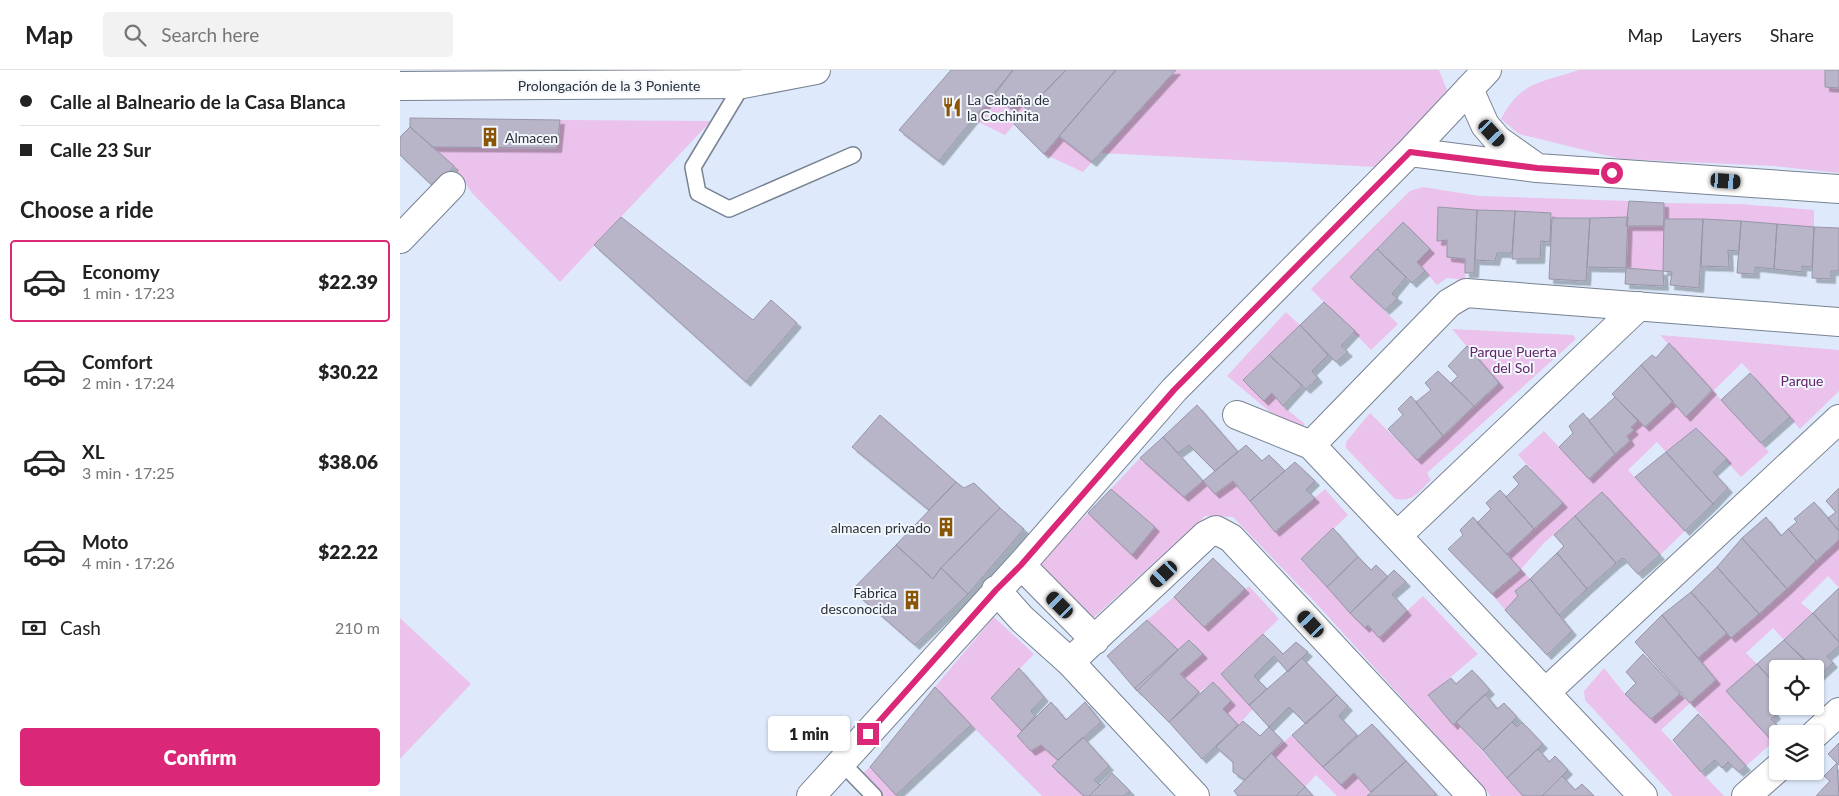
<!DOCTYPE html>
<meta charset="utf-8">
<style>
body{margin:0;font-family:Lato,sans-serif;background:#f2f2f2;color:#222;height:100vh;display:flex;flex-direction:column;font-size:19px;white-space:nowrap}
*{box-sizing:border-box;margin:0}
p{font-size:16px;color:#767676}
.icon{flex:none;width:28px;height:28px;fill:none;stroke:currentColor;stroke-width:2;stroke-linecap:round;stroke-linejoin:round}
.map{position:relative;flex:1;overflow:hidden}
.drawer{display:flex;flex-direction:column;background:#fff;width:400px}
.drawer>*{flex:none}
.hud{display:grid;align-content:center;height:110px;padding:0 20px;background:#fff}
.tools{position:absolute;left:1369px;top:590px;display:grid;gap:10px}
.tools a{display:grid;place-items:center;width:55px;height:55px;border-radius:5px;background:#fff;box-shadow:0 1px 4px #0004;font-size:25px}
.end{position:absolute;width:22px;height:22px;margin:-11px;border:6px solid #db2777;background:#fff;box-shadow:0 0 0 2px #fff}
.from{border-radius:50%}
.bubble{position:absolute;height:35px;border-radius:5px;background:#fff;box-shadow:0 1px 4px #0004;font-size:16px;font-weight:800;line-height:35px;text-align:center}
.car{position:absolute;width:15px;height:30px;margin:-15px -8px;border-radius:6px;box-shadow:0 0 4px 1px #0007;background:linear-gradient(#222 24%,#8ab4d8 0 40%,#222 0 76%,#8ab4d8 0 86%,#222 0)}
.hud b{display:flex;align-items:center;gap:18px;height:48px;font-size:19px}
.hud b+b{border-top:1px solid #e0e0e0}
.hud i{width:12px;height:12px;background:#222}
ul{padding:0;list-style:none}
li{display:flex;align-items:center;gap:15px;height:82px;margin:0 10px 8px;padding:0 10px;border:2px solid transparent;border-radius:5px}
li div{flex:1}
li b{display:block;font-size:19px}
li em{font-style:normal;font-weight:800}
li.selected{border-color:#db2777}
li>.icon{width:45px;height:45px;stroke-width:1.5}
h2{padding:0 20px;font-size:22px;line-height:60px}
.pay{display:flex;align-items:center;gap:12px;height:55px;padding:0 20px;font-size:19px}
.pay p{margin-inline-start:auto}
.primary-button{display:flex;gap:10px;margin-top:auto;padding:10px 20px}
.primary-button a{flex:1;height:58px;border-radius:5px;background:#db2777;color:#fff;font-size:20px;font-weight:800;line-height:58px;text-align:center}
header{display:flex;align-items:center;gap:30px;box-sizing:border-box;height:70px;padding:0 25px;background:#fff;border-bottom:1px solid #e0e0e0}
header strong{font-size:24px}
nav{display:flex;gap:28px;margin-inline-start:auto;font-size:18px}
.search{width:350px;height:45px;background:#f2f2f2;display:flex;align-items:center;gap:12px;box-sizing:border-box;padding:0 18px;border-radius:5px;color:#767676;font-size:19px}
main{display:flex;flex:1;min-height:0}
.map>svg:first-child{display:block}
.green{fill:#ebc2eb}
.building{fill:#b8b5c8;stroke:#9895a8;filter:url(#shadow)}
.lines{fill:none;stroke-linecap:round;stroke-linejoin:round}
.lane-casing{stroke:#778292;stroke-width:18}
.street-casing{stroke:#778292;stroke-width:30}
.lane{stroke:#fff;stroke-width:15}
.street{stroke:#fff;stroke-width:28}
.route{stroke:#db2777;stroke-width:6}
.labels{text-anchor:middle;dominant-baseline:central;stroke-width:4;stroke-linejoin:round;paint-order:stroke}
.street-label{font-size:14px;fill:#2d3138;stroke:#f2f7fe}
.poi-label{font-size:14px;fill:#2d3138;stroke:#f2f7fe;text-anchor:start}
.park-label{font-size:14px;fill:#642367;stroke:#f2f7fe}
</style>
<header>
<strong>Map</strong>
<div class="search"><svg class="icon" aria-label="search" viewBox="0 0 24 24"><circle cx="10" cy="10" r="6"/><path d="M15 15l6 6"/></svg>Search here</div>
<nav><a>Map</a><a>Layers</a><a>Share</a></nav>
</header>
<main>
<section class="drawer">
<div class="hud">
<b><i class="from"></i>Calle al Balneario de la Casa Blanca</b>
<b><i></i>Calle 23 Sur</b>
</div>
<h2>Choose a ride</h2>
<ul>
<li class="selected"><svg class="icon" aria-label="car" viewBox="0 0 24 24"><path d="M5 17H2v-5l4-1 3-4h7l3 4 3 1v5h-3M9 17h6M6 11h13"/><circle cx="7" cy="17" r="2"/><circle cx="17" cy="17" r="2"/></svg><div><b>Economy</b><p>1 min · 17:23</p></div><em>$22.39</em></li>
<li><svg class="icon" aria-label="car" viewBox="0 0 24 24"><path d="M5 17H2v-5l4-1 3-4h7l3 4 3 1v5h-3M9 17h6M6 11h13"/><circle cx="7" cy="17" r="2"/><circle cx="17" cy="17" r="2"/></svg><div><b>Comfort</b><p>2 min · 17:24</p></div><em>$30.22</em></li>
<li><svg class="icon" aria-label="car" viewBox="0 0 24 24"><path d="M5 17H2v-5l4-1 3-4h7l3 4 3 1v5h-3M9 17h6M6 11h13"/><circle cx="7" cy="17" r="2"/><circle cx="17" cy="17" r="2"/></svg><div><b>XL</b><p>3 min · 17:25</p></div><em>$38.06</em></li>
<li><svg class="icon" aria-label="car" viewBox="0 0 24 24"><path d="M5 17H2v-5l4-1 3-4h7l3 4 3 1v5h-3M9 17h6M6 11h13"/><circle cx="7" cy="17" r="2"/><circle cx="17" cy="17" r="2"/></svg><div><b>Moto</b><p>4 min · 17:26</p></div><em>$22.22</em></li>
</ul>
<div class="pay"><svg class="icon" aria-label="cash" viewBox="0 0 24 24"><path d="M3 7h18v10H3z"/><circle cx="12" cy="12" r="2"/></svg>Cash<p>210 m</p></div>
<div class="primary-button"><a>Confirm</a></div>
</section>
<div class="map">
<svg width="1439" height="726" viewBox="0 0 1439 726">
<defs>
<filter id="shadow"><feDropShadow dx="4.5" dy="4.5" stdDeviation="0" flood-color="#0004"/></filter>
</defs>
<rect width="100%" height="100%" fill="#deeafc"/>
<path class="green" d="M776 0H1039L1048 23 976 97 701 83Z
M1179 0H1425L1439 18V103L1373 96 1221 89 1119 64 1101 49C1121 11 1140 13 1179 0Z
M595 24 611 39 619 31 627 40 605 65 574 50Z
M160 50 311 51 160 212 72 123 54 96 33 77 157 78Z
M659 66 692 92 683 102 644 84Z
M1023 117 1079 126 1229 131 1228 147 1152 148 1151 143 1115 144 1038 137 1037 170H1047V187L1065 189V210L1047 208 1037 215 1017 192 1029 179 1002 152 950 207 998 254 971 280 911 219 1010 121Z
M1264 133 1340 134 1414 140V157L1303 149H1264Z
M1226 156H1264L1263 201 1226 198Z
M886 242 902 257 843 310 864 331 872 323 883 336 905 354 900 359 887 356 827 306Z
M1052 259 1173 265 1176 269 1027 403 1031 410C1018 422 1014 432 995 429L946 378V372L970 343 1017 390 1099 314Z
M1260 265 1439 280V321L1400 359 1342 293 1313 321 1369 382 1341 407 1296 358 1266 382 1257 372 1228 400 1285 461 1260 485 1202 423 1145 472 1121 499 1130 509 1115 521 1118 526 1105 540 1092 524 1120 500 1107 484 1163 433 1118 385 1144 361 1189 409 1230 371 1227 366 1234 360 1231 357 1238 351 1245 357 1273 331 1286 347 1312 321Z
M740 388 784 427 803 411 815 424 833 411 875 461 925 419 948 445 901 490 965 558 968 555 979 567 1023 526 1078 584 1028 626 1053 654 1056 652 1123 726H1091L913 530 833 447 805 446 690 551 639 494 688 443 732 485 755 457 711 419Z
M1439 470V518L1428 506 1401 533 1413 543 1384 570 1373 558 1346 583 1357 594 1327 621 1373 672 1346 696 1290 633 1261 660 1324 726H1273L1185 630 1184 621 1204 598 1225 624 1251 649 1280 624 1290 633 1316 610 1298 588 1327 563 1331 568Z
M849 516 879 549 821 604 853 639 838 655 823 639 831 631 813 612 799 622 780 604 802 584 790 570 778 580 747 550 774 527 804 557Z
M594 547 634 584 591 628 622 661 618 667 631 681 641 675 658 690 653 696 684 726H642L534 618Z
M0 548 71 614 0 689Z
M892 665 941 715 954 703 971 722 967 726H937L916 705 905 717 871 683Z
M470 697 498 726H474L457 708Z"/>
<path class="building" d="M551 0H613L539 91 499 60Z
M613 0H666L627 40 619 31 611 39 595 24Z
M666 0H716L644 84 614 54Z
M716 0H776L692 92 659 66Z
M1425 0H1439V18L1425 17Z
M10 48 160 50 157 78 33 77 10 57Z
M10 57 54 96 35 118 0 85V67Z
M1229 131 1264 133V156H1226Z
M1038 137 1077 140 1074 203H1065V189L1047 187V170L1037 171Z
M1077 140 1115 141 1112 183H1097L1095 191 1075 190Z
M1115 141 1151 143 1150 172 1141 171 1140 189H1112Z
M221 147 353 250 371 230 397 253 346 312 194 175Z
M1228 147 1226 198 1187 197 1190 148Z
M1152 148H1190L1186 211 1149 209Z
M1264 149H1303L1299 218 1270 215 1272 202 1263 201Z
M1303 149 1341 151 1339 181 1328 180 1329 197 1301 196Z
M1341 151 1377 154 1374 199 1355 197V204L1337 203Z
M1003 152 1030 179 1017 192 1025 201 1012 213 977 179Z
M1377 154 1414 157 1412 197 1402 196V202L1374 199Z
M1414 157 1439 158V201H1431V209L1412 208Z
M977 179 1006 207 992 224 998 228 985 240 950 207Z
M1226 198 1263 201 1264 216 1225 214Z
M924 232 955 261 941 276 948 282 936 292 900 255Z
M900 255 928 285 912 301 918 308 906 319 869 285Z
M1269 273 1312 320 1286 347 1241 295 1252 285 1256 288Z
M1067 276 1099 313 1074 336 1051 313 1058 306 1048 296Z
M869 285 902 315 883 336 872 323 864 331 843 310Z
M1241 295 1273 331 1245 357 1212 324Z
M1038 301 1074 336 1043 366 1016 332 1031 320 1025 313Z
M1350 303 1390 347 1361 373 1321 330Z
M1011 326 1043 366 1017 390 988 359 1003 345 998 339Z
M1215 327 1238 351 1231 357 1234 360 1227 366 1230 371 1215 384 1189 351Z
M797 335 838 382 815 401 789 375 778 383 763 367Z
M1183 343 1215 384 1189 409 1159 377 1173 363 1169 356Z
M480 345 556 412 529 440 452 377Z
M1296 358 1327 389 1313 402 1328 418 1313 434 1266 382Z
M763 367 803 411 784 427 740 388Z
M846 375 862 391 869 385 885 401 850 431 833 411 815 424 803 411Z
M1266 382 1313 434 1285 461 1235 407Z
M895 392 915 411 906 420 915 428 875 462 850 431Z
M1126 395 1163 433 1134 459 1106 427 1119 414 1113 407Z
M556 412 564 418 574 413 600 438 541 498 533 509 496 475Z
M1439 418V461L1428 448 1436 442 1426 431Z
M711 419 755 457 732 485 688 443Z
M1100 420 1134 459 1107 484 1077 453 1091 439 1086 433Z
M1202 422 1260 485 1238 504 1223 488 1216 493 1175 446Z
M1414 432 1439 461V470L1416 491 1388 459 1397 452 1394 449Z
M600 438 624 459 568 524 541 498Z
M1175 446 1216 493 1187 519 1157 483 1164 476 1154 465Z
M1073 447 1121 500 1092 524 1048 479 1063 465 1060 460Z
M1366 447 1381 466 1388 459 1416 491 1387 519 1342 468Z
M933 458 958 487 927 517 901 489Z
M1342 468 1387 519 1359 544 1317 497Z
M496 475 533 509 541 498 568 524 515 575 452 520Z
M1157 483 1187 519 1159 545 1130 509Z
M958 487 971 500 976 495 988 507 950 543 927 517Z
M813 488 845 519 804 557 774 527Z
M1317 497 1359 544 1331 568 1291 522Z
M994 500 1006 512 992 524 1007 541 979 568 968 555 965 558 950 543Z
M1130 509 1172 561 1147 585 1105 540 1118 526 1115 521Z
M1439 518V572L1413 543Z
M1291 522 1327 563 1298 588 1262 545Z
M1413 543 1439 572V576L1427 586 1433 593 1419 606 1415 599 1384 570Z
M1262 545 1316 610 1290 633 1235 572Z
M747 550 778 580 737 621 707 586Z
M863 564 883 584 896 572 908 582 888 602 874 586 854 606 867 619 849 635 821 604Z
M789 570 803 584 780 604 799 622 769 652 735 618Z
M1384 570 1413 599H1378V617L1357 594Z
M1243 584 1280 624 1251 649 1225 624 1236 613 1226 602Z
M902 588 937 625 906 654 889 637 869 657 849 635Z
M1357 594 1378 617V632L1372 638 1376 645 1371 649 1384 662 1378 664V668L1373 672 1326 621Z
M619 598 644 627 631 641 635 646 622 661 591 628Z
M1072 600 1090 620 1053 655 1028 625 1051 608 1056 614Z
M813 612 831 631 823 639 838 655 802 689 769 652Z
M535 617 571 655 496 725 470 697Z
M1085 624 1097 639 1104 633 1117 647 1083 680 1056 652Z
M937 625 948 636 939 646 957 665 923 697 892 665Z
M651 632 666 650 685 632 701 652 658 690 641 675 631 681 617 666Z
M1298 644 1346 696 1339 702 1328 692 1322 698 1315 690 1301 702 1273 670Z
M843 651 860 666 869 657 883 671 845 710 833 702V692L816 677Z
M1112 652 1117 657 1122 652 1143 674 1107 708 1083 680Z
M972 654 1006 691 971 722 954 703 941 715 923 697Z
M683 667 709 696 694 710 700 715 689 726H684L652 696Z
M1439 673V695L1428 684Z
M1138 679 1149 692 1155 686 1168 700 1142 726H1123L1107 708Z
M871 683 905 717 896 726H838L834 721Z
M1006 691 1036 724 1034 726H967Z
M1437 693 1439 726H1416L1430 711 1424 706Z
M712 703 730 721 724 726H689Z
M1162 706 1175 720 1182 714 1194 726H1142Z
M905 717 913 726H896Z"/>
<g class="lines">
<defs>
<path id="lane" d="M343 14 293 97 298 123 329 139 453 85
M442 693 474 726"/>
<path id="street" d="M0 16 343 14 416 0
M1069 19 1085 55 1098 70 1136 97
M1010 82 1137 98 1439 119
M0 169 51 116
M837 345 911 375 1243 726
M911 375 1049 233 1066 223 1439 252
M997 466 1239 236
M621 495 695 570
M596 520 622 549 670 592 795 726
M670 592 806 465 816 460 831 468 1072 726
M1146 622 1439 349
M1415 664 1439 642
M411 726 621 495 774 320 1010 82 1087 0
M1346 726 1378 698"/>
</defs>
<use href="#lane" class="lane-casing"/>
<use href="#street" class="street-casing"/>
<use href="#lane" class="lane"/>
<use href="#street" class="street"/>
</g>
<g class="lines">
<path class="route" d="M468 664 596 520 621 495 774 320 1010 82 1137 98 1212 103"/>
</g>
<defs>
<symbol id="restaurant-bare" viewBox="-9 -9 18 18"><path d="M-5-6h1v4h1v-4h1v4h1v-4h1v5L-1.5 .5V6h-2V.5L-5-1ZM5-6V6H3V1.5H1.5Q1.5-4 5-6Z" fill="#8b5506" stroke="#f2f7fe" stroke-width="2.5" paint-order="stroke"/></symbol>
<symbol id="building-bare" viewBox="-9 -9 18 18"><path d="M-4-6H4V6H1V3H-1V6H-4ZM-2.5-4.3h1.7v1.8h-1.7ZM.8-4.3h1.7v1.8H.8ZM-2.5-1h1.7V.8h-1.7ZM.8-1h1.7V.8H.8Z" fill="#8b5506" stroke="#f2f7fe" stroke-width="2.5" paint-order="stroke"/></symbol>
</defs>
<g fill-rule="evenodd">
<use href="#restaurant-bare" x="538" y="23" width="28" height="28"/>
<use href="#building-bare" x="76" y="53" width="28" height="28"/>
<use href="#building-bare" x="532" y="443" width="28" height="28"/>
<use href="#building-bare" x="498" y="516" width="28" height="28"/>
</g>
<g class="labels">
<g class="street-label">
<text x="209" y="15">Prolongación de la 3 Poniente</text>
</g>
<g class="poi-label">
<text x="567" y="29">La Cabaña de<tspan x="567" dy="16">la Cochinita</tspan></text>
<text x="105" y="67">Almacen</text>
<text x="531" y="457" text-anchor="end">almacen privado</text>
<text x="497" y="522" text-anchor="end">Fabrica<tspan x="497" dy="16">desconocida</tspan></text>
</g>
<g class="park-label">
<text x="1113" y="281">Parque Puerta<tspan x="1113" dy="16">del Sol</tspan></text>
<text x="1402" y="310">Parque</text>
</g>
</g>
</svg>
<div class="tools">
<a><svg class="icon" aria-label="locate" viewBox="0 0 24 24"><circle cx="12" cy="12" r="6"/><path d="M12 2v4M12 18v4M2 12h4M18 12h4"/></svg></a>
<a><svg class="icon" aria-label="layers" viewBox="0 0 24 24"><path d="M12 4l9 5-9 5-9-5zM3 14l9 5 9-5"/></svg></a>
</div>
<i class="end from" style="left:1212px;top:103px"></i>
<i class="end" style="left:468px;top:664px"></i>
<div class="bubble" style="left:368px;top:646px;width:82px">1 min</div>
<i class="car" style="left:1092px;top:63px;rotate:137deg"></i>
<i class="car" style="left:1326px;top:111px;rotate:94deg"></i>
<i class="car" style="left:764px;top:504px;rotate:227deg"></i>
<i class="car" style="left:660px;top:535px;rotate:315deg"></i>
<i class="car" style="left:911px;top:554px;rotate:317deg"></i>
</div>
</main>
